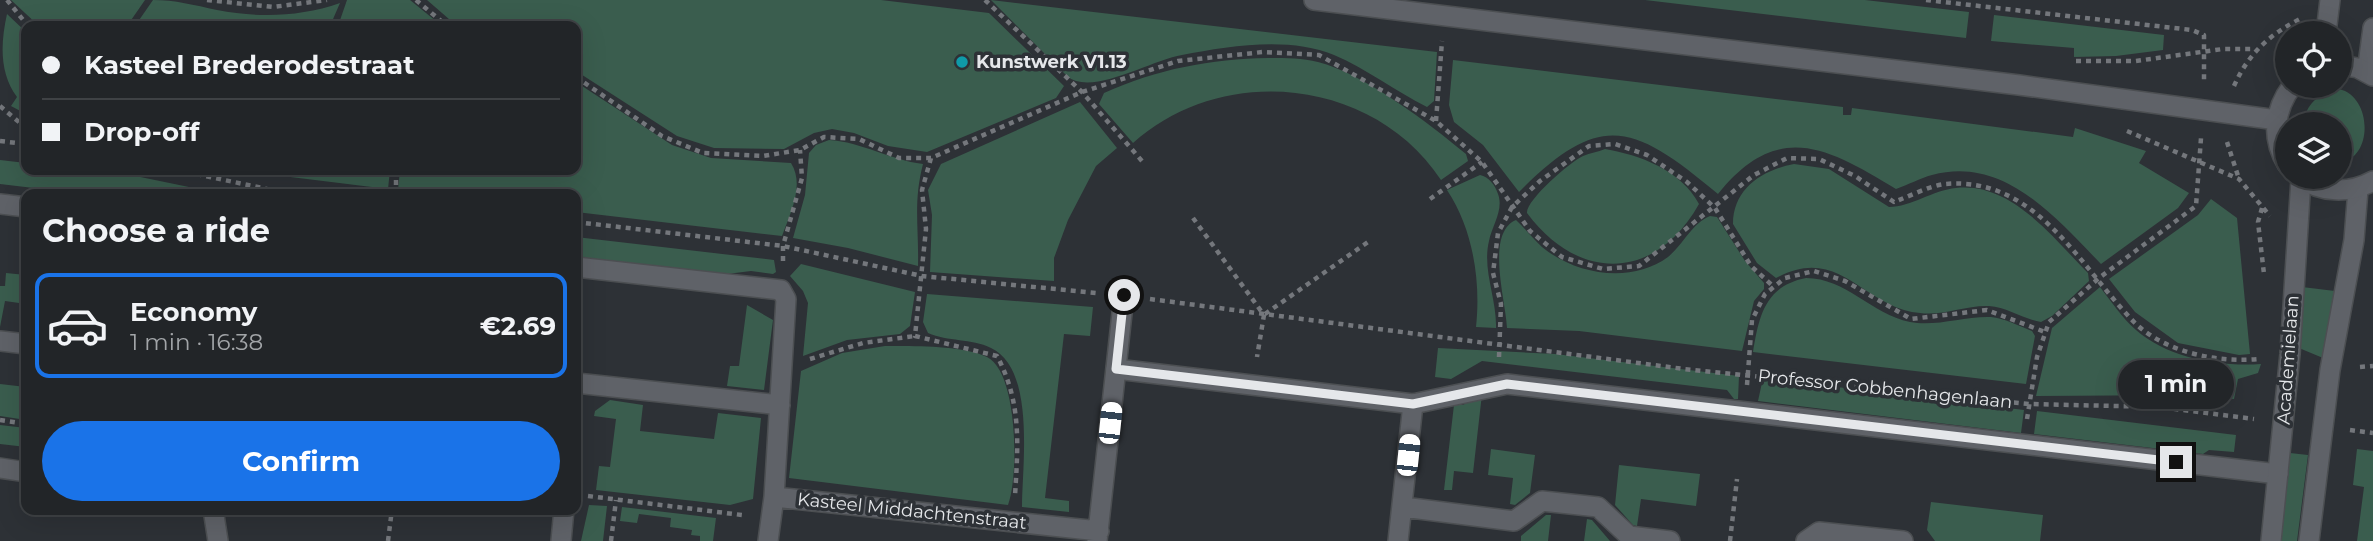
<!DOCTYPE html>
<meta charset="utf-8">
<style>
body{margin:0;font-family:Montserrat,sans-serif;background:#2e3134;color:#f1f3f6;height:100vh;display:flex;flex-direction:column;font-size:26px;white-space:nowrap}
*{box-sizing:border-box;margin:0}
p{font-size:23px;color:#a2a5a8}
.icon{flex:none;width:38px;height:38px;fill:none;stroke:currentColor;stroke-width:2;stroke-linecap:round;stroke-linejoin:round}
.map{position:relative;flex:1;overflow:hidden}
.panel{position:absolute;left:21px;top:189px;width:560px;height:326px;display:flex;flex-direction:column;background:#222528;border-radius:14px;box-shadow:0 7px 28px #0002,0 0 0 2px #3f4245}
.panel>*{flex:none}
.hud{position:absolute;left:21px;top:21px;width:560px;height:154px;border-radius:14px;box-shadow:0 7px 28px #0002,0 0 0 2px #3f4245;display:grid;align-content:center;height:154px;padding:0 21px;background:#222528}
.controls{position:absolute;left:2275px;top:21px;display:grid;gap:14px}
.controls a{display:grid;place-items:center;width:77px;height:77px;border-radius:50%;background:#222528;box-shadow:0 7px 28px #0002,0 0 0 2px #3f4245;font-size:35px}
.end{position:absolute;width:32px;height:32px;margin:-16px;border:9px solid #e5e7ea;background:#111;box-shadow:0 0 0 4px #111}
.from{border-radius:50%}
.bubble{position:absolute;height:49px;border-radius:24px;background:#222528;box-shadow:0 7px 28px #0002,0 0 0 2px #3f4245;font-size:23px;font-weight:700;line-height:49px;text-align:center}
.car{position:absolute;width:21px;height:42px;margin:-21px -10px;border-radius:9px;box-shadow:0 0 5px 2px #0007;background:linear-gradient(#fff 24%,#345 0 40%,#fff 0 76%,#345 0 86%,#fff 0)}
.hud b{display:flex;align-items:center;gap:24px;height:66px;font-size:26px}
.hud b+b{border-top:2px solid #3f4245}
.hud i{width:18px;height:18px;background:#f1f3f6}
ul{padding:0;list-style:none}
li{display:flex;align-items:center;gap:21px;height:105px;margin:0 14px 10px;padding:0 7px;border:4px solid transparent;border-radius:14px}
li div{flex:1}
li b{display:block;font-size:26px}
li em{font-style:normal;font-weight:700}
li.active{border-color:#1a73e8}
li>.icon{width:63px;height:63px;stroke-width:1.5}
h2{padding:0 21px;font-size:32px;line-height:84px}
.cta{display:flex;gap:14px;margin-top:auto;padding:14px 21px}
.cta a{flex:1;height:80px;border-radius:42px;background:#1a73e8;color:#fff;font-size:28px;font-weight:700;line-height:80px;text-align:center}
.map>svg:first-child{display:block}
.green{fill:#3a5d4e}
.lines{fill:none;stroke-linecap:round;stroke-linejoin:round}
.service-casing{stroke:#4c4f52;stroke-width:22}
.minor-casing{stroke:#4c4f52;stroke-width:22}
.tertiary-casing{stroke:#4c4f52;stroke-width:22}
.path{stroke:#74777c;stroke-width:4.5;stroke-dasharray:5 5;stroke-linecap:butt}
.service{stroke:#5f6268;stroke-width:19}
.minor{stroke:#5f6268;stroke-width:19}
.tertiary{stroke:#5f6268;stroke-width:19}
.route{stroke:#e5e7ea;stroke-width:9}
.culture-dot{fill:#0f9aa8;stroke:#2d3136;stroke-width:2.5}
.labels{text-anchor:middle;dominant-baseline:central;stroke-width:7;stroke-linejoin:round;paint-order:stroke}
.poi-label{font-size:18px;font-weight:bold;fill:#e5e7ea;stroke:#2d3136;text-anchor:start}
.street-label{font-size:18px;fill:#e5e7ea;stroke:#2d3136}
</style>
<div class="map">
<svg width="2373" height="541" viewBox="0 0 2373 541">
<rect width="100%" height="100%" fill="#2d3136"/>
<path class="green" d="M11 0H145L127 26H39Z
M153 0C175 0 194 5 217 10 258 18 300 17 340 3L330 26H135Z
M347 0H410L442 26H338Z
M427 0H881L989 13 1064 86 1056 98 927 152 888 146 854 133 832 129 814 133 784 149 714 148 677 136 576 71V26H457Z
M991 0 1437 52 1434 101 1427 107C1395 91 1367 69 1334 55 1289 36 1228 46 1182 55 1151 60 1091 97 1067 76Z
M1645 0H1865L1969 12 1966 38Z
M7 14 26 32V114L11 106 17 97C0 74 0 45 7 14Z
M1994 15 2164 35 2163 50 2116 56 2074 57V48L1991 41Z
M1268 58C1285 58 1302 58 1318 62 1363 73 1430 124 1466 154L1468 161 1441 180C1374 78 1223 62 1133 143L1099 104 1104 93C1157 69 1211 59 1268 58Z
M1453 60 1843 107V115H1851L1852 108 2073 137 2075 128 2146 151 2139 163 2189 193 2178 208 2101 264C2056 218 2004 155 1932 175 1920 178 1908 185 1896 189 1828 148 1778 119 1718 194 1634 124 1601 109 1519 192L1483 145 1454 122 1449 105Z
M576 82 672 145 711 158 791 163C805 185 790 214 782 236L576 212V194H430L398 190 400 170H576Z
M2339 89C2373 97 2373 159 2340 162V124H2303C2306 104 2319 92 2339 89Z
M1080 102 1117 148 1096 166 1068 220 1054 258V281L930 272 932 215 928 190 941 164Z
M829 140C862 142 890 160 923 164 913 203 919 227 918 266L848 248 793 238 805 195 809 153 816 145Z
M1605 149C1640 155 1681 170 1699 204 1656 281 1579 283 1527 213 1526 200 1570 162 1583 156 1590 153 1598 152 1605 149Z
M0 160 26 163V170L116 172 223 194H84L0 184Z
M1794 164 1829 169 1889 207C1911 207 1933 190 1956 188 2012 182 2053 238 2088 273L2089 281 2052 316 2041 322C2023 319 2007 307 1989 306 1966 305 1943 316 1920 313 1863 308 1840 243 1776 278L1757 263 1733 224C1733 189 1762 170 1794 164Z
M233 170H390L388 189Z
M1480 175C1489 177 1495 185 1498 194 1504 210 1492 226 1489 241 1482 270 1497 299 1496 328L1476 327C1481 281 1473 229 1447 190Z
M2211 199 2237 218 2250 354 2239 355 2178 343 2135 312 2109 279 2198 215Z
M1710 216 1717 217 1745 261 1764 283V289L1754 301 1742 351 1579 331 1507 328C1506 301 1485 233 1516 220 1525 228 1533 239 1542 247 1576 275 1631 284 1668 257 1683 245 1692 223 1710 216Z
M576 237 774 260 776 272 773 274 751 271 719 275 576 258Z
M801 264 915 292 910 326 900 334 847 340 803 356 808 303 803 291 790 276Z
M6 273 26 275V304L5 301 0 327V286H5Z
M1806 278C1846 278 1871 314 1910 322 1936 327 1964 316 1991 317 2004 318 2019 326 2032 331L2035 336 2026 384 1753 352C1759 316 1765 286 1806 278Z
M2100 287C2111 301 2122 318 2136 330 2168 358 2219 367 2261 364L2258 373 2238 379 2234 399 2191 395 2036 396 2052 328Z
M2302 287 2335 291 2323 358 2299 348Z
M927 294 1093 307 1090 336 1064 334 1045 498 1069 501V512L1022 507C1022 466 1036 369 991 348 971 338 948 342 928 333L923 322Z
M747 305 773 320 764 390 727 386 730 366H739Z
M885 346C913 346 962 345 987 357 1018 372 1019 476 1008 505L789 478 801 371 842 353Z
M1438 348 1555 354 1739 376 1738 399H1734L1727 390 1482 361 1451 379 1435 377Z
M1763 378 2024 410 2021 433 1758 401Z
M0 384 26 387V420L0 416Z
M1482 394 1473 473 1454 471 1452 490H1444L1454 405H1463Z
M610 400 643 405 640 431 714 439 718 413 761 418 753 499 730 505 596 490 599 466 610 467 616 419 594 416 595 411Z
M2037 411 2236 435 2234 452 2209 450 2203 454 2034 434Z
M0 425 26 428V447L0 444Z
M1491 449 1535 455 1530 493 1515 505 1510 504 1513 478 1488 475Z
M2357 449 2373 451V541H2357L2364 487 2353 485Z
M2290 453 2308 455 2297 541H2280Z
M1619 465 1700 474 1696 506 1641 499 1637 526 1633 525 1615 505Z
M1931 502 2043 515 2040 541H1935L1927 530Z
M589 505 607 506 603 541H581Z
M622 507 716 518 713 541H700V536L691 535 692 530 670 527 671 518 639 514 637 523 620 521Z
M1546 515H1551L1548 541H1521V536Z
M1587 519 1592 520 1610 541H1584Z"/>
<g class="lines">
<defs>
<path id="service" d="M1116 369 1413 404 1507 384 2278 474"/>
<path id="minor" d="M2326 33 2330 0
M2367 72 2373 28
M0 204 26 207
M576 267 781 290 786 299 774 497 1099 531
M0 341 26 344
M576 383 780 405
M0 468 26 472
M1403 507 1514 521 1542 501 1598 507 1629 536 1670 541
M213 509 218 541
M561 541 564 509
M768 541 774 497
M1097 541 1124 295
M1398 541 1413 404
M1806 541 1819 532 1903 541
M2271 541 2290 354 2301 179
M2309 541 2330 370 2354 240 2358 189"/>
<path id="tertiary" d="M1314 0 2019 85 2277 120
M2340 65 2358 68 2373 76
M2287 164C2271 138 2274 110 2292 86
M2299 177C2321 193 2349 194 2373 181"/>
</defs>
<use href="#service" class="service-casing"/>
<use href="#minor" class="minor-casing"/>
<use href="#tertiary" class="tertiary-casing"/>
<path class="path" d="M7 0 28 26
M207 0 273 7 327 0
M416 0 447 26
M985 0 1082 92 1142 161
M1926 0 2192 30 2204 35V84
M2076 61H2136L2223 49H2255
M576 77 662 136 703 153 763 156 800 150 824 137 859 139 899 158H931L1082 92 1178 61 1263 52 1319 55 1436 121 1482 162 1530 231 1562 257 1603 269 1639 266 1754 175 1787 158 1819 159 1855 176 1894 202C1910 196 1929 186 1945 184 2037 176 2080 267 2135 323 2166 353 2219 363 2260 359
M2234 86C2248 54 2270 34 2300 19
M0 106 26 128
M1436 121 1442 41
M2127 131 2239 179 2270 216
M0 141 26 144
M2227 142 2239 179
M931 158 922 190 926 229 915 336 997 356C1022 403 1018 445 1015 496
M177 170 267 189 328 194
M396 170V194
M1430 199 1482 162
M2262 208 2258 222 2264 274
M1193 218 1264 315 1257 357
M576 222 783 246 922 276 1096 293
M783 261V246L802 178 800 150
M1150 299 1684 369 2029 404 2159 407 2254 419
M1265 314 1368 242
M1499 357 1501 304 1493 273 1498 233 1512 207 1540 181 1589 146 1615 144 1647 155 1687 182 1715 208 1751 266 1774 287
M810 359 863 343 915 336
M2360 367 2373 366
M1747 385 1752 320 1765 294 1785 278 1814 271 1845 281 1911 319 1987 310 2045 332
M2027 419 2037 357 2049 322 2099 278 2196 206 2201 138
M0 420 26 424
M2350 430 2373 433
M588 496 742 515
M388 541 392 509
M611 541 616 500
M1730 541 1737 479"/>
<use href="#service" class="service"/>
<use href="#minor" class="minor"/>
<use href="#tertiary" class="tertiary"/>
</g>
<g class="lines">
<path class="route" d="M1124 295 1116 369 1413 404 1507 384 2176 462"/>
</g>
<circle class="culture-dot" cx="962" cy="62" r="7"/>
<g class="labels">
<g class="poi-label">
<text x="976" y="62">Kunstwerk V1.13</text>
</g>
<g class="street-label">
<text transform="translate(2288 360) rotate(-86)">Academielaan</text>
<text transform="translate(1885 389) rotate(6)">Professor Cobbenhagenlaan</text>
<text transform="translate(912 511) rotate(6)">Kasteel Middachtenstraat</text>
</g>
</g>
</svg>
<div class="controls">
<a><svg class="icon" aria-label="locate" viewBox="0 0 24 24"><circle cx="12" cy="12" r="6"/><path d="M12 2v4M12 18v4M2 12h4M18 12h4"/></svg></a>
<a><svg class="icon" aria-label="layers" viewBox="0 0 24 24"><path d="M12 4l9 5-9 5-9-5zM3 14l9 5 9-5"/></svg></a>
</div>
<i class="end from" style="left:1124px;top:295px"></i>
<i class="end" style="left:2176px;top:462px"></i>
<div class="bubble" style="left:2118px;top:360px;width:116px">1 min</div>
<i class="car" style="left:1110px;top:423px;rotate:6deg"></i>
<i class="car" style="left:1408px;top:455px;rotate:6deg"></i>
<div class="hud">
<b><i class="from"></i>Kasteel Brederodestraat</b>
<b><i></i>Drop-off</b>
</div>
<section class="panel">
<h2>Choose a ride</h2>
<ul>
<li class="active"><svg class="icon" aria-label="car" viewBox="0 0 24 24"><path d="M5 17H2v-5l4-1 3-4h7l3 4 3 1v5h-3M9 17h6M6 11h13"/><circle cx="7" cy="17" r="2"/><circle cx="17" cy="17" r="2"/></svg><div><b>Economy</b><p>1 min · 16:38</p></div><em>€2.69</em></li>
</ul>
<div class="cta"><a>Confirm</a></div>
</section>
</div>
